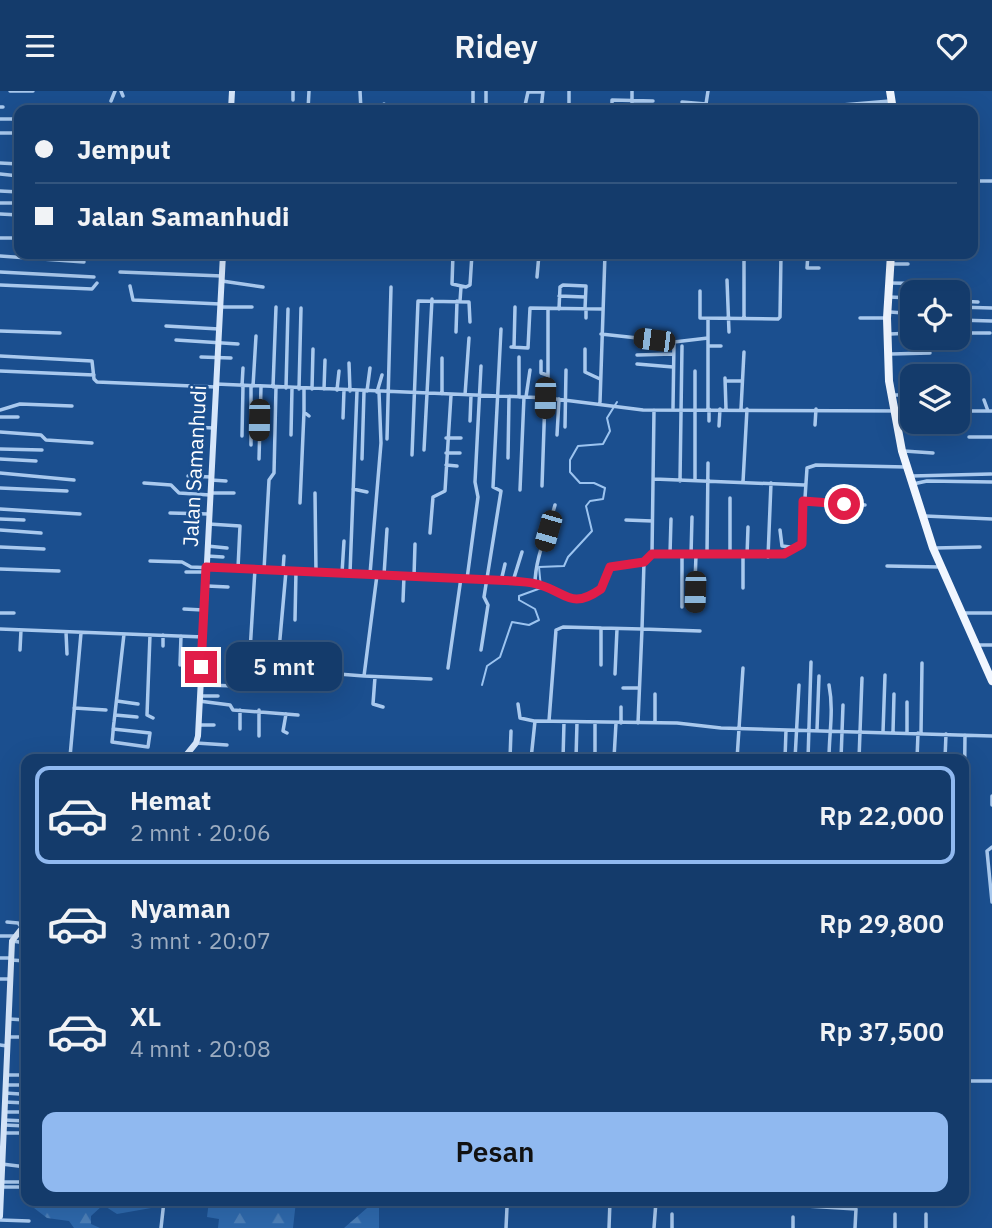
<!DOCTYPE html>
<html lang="id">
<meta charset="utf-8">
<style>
body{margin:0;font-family:"IBM Plex Sans",sans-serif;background:#1d4271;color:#f1f3f6;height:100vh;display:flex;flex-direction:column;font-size:26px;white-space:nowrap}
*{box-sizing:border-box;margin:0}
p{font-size:23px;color:#9dadc1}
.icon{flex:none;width:38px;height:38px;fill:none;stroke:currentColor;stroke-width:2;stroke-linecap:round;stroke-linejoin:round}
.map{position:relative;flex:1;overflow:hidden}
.panel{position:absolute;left:21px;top:663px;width:948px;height:452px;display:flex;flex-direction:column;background:#143b6b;border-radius:14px;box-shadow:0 7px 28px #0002,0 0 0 2px #33557e}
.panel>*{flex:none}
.guide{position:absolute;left:14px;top:14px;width:964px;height:154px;border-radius:14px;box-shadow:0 7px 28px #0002,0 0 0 2px #33557e;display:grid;align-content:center;height:154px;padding:0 21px;background:#143b6b}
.tools{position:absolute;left:900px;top:189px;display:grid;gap:14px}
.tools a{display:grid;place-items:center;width:70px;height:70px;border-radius:14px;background:#143b6b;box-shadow:0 7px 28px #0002,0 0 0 2px #33557e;font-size:35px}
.end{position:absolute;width:32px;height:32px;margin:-16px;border:9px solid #e11d48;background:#fff;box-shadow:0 0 0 4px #fff}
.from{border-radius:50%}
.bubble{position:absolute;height:49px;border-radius:14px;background:#143b6b;box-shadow:0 7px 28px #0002,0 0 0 2px #33557e;font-size:23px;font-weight:600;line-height:49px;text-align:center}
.car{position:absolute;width:21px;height:42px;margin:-21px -10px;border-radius:9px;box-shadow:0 0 5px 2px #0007;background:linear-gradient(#222 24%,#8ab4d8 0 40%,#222 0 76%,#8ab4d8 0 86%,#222 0)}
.guide b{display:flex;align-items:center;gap:24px;height:66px;font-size:26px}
.guide b+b{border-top:2px solid #33557e}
.guide i{width:18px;height:18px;background:#f1f3f6}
ul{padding:12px 0 0;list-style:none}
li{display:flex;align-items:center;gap:21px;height:98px;margin:0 14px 10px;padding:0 7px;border:4px solid transparent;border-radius:14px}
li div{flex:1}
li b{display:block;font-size:26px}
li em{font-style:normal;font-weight:600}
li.selected{border-color:#90b9f0}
li>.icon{width:63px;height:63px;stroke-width:1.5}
.primary-button{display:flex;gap:14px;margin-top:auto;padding:14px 21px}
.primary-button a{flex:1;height:80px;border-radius:14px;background:#90b9f0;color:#111;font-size:28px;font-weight:600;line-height:80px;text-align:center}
header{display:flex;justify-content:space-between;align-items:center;height:91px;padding:0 21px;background:#143b6b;font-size:32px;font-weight:600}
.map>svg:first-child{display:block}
.forest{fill:url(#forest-firs)}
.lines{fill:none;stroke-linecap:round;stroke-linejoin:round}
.stream{stroke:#9cc4f0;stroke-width:2}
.street{stroke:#a9c9ee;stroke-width:3.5}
.secondary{stroke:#d6e6fa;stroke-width:6}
.primary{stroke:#f0f6ff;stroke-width:8}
.route{stroke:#e11d48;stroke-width:9}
.labels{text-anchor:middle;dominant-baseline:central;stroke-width:5;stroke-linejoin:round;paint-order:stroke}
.street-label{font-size:21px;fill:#fff;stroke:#1b4f8f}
</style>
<header><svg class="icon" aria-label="menu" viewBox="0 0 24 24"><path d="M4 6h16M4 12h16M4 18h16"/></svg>Ridey<svg class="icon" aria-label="heart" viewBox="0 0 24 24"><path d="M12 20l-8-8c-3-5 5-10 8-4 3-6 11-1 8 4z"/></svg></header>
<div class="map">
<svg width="992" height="1137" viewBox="0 0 992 1137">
<defs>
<pattern id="forest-firs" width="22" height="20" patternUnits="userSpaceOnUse" patternTransform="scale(1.75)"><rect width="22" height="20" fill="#2e69ad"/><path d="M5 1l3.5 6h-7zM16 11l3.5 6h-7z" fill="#4d80b9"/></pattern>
</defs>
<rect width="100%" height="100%" fill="#1b4f8f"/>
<path class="forest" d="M33 1110H152L151 1117 117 1123 103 1114 91 1125V1133L100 1137H74L69 1130 47 1127 34 1117Z
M209 1110H296L293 1137H218L219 1128 207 1126Z
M368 1110H379V1137H344L367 1117Z"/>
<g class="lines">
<path class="stream" d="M482 594 487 575 500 566 512 531 529 534 539 529 535 518 519 509V505L541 497 539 476 564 475 568 466 592 440 586 415 590 410 603 408 605 397 594 392H580L570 381V369L578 355 603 353 610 340 607 327 617 311"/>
<path class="street" d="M10 0H33
M121 0 123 5
M293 0V9
M360 0 361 19
M111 10 115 0
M682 11 706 13 708 0
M0 16H3
M141 17 170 19
M308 19 309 0
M384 19V13
M473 19V0
M486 19V0
M524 19 528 1H543
M541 19 543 0
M569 19V0
M612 19V9L653 10
M632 19V0
M819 19 830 15 890 10
M0 28H19
M0 42H19
M0 72 19 73
M0 83 19 85
M973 90H992
M0 100 19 101
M0 112H19
M0 123 19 124
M0 147H19
M453 163 452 193 466 196 470 194 472 163
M744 163V227
M0 165 84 171
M893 173H908
M819 177H807L808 163H821
M0 181 94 186
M120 181 222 185
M537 186 539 163
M727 189 729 241
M222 190 263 196
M890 192 948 193
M0 194 92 198 97 192
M130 195 133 209 220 213
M700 200V227L778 228 780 226 781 163
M559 205 585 206
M889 206 912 207
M460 210 461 196
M957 210 978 211
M220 216H252
M957 216 992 217
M559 218 560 196 563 194 586 195 585 218
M890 221 904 222 912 229
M904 222 912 216
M586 227V218
M860 227H885
M957 229 992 230
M166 235 219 238
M0 240 60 242
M456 241 457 210
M957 242H990
M601 243 674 251 708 247
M890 243 912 242
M176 249 238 253
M708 255H721
M511 256 528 257 530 217 603 218
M514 256 515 216
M585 258V281L600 288
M891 263 930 262
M637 264 673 263
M0 265 92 270 94 288 97 291 216 296
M201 266 231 267
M541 270V282L547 284
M349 272 350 300
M637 273 673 276
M0 280 94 284
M695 280V390
M725 287 726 318
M725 290H742
M216 293 548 307 643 319 912 320
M242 295 243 277
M253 295 256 245
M273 296 276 216
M286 297 288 218
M299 298 301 217
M304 298V321L309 325
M312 298 313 258
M324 298 325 269
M337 299 339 280
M367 300 370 277
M377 301 382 284
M442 303V267
M465 304 469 247
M892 304H907
M519 306V266
M526 306 530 279
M548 307V218
M984 309 988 320
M600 311 605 163
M673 317 674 251
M708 318V228
M709 318V330
M741 318 744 261
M0 319 20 313 72 315
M957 320H992
M0 326H18
M343 327 344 299
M470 330 471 304
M815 334 816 318
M719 335 720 318
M194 336 213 337
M565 336 566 279
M0 341 41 344 46 349 92 352
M291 344 292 297
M557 344 559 308
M242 345 243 295
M969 346H992
M446 347H461
M387 348 391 196
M251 354V295
M0 358 42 359
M424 359 432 208
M904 360 933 362
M446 362H460
M412 364 418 210 469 211 470 231
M508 367 509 306
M0 368 36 370
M259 368 261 296
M362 368 364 301
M446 374 457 375
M0 382 74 389
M188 385 211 386
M912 385 991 383
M654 388 804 394
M211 389 226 390
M680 390 682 255
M743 391 747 318
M144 392 171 394 179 402 210 404
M913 393 927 390 992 391
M542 395 545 307
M0 397 67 400
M353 398 367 401
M520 399 524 306
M212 402H234
M315 402 316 480
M730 407V465
M803 410 865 414
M300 412 304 321
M0 418 80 423
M170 422 209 423
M925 425 992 428
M0 428 24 429
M626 429 652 430
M209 433 240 435 238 477
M0 439 41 442
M780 439 782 455 798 457
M430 442 433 406 445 400 451 304
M207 455 227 457
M0 456 44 458
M935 457 980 456
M652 463 654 319
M670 463 671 428
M691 464 692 426
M707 464 708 372
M207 465 223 466
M747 465 748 436
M768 466 771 392
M150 470 182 471 191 476 513 490C522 491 533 491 542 495 568 504 572 518 601 498L610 476 644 471
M887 475 940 476
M0 478 59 480
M264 479 269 389 274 382 276 296
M283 479 284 465
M186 481H206
M342 482 344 450
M350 482 357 300
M370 483 381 352 379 301
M377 484 364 585 431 588
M384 484 387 438
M414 485 415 453
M467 488 478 406 475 391 481 275
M501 490 505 473
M513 490 522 461
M535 493C535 467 548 440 555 414
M207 495 228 496
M743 497V465
M403 510 404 485
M682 516V463
M184 518 203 519
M694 520 696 464
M0 522H14
M962 522H992
M295 529 296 480
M0 538 203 546
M66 541 67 563
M150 544 147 624 153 627
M979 554H992
M163 555V544
M20 559 21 539
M481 559 488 514 484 506 501 400 493 396 501 238
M180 574 181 545
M601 574V537L642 538 644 471 652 463H784L798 457 802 452 807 377 816 374 906 376
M227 577H249L255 478
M448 577 461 487
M300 580 364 585
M277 581 286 480
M615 583 617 538
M375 586 373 613 383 616
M202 594 308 597
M623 597H639
M202 605H218
M117 610 138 613
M199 610 230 614 233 619 298 624
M518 613 520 627 534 630
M74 617 106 619
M259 619V645
M286 623 283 640 287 642
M115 624 137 626
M549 630 556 539 563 536 601 537
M595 631V668
M621 632V616
M638 632 642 538 700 540
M655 632V603
M200 634H214
M113 638 150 642 148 656 112 651C113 644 113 638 114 631L124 543
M240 638V619
M817 639 819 585
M883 641 885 584
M893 641 894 603
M907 642V611
M921 642 922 572
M196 652 227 654
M70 666 81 542
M428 666 429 668
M614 667 616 632
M118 668H155
M510 668 511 640
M531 668 535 630 677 632 721 637 992 645
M563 668 564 631
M576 668 577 631
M737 668 743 577
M785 668 786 639
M795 668 799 594
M808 668 811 571
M829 668C829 642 834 620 829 594
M841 668 843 614
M859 668 862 587
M917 668 918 642
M945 668 946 643
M992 705V714
M964 733 965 644
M992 756 987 760 992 811
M24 822H26
M7 831 18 832 22 837
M0 845H15
M12 850 26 852
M0 867H11
M11 869 26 870
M0 888H11
M9 928 26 929
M8 946H26
M0 954 7 955
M6 984H26
M964 990H992
M6 994H26
M5 1002 20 1003
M5 1011 26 1012
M4 1021H26
M4 1029 26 1030
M4 1034 26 1035
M4 1042H26
M2 1073 26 1076
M2 1091H20L26 1087
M1 1096H26
M804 1110 806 1115 856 1118 855 1137
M0 1129 29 1130
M161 1137 164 1110
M506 1137 507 1116 512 1110
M609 1137 610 1110
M654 1137 656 1110
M672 1137V1123
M793 1137V1126
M895 1137V1123
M926 1137V1123"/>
<path class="secondary" d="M231 19 232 0
M183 668 196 652 198 645 223 163
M0 1125 12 850 26 832"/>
<path class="primary" d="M890 0 893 19
M891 163 887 227 889 290 902 360 933 457 992 590"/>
</g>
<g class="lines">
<path class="route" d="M201 576 206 476 513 490C522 491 532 491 540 494 567 502 571 519 601 498L610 476 644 471 652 463H784L802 453 803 410 844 413"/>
</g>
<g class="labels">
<g class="street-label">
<text transform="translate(194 375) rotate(-87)">Jalan Samanhudi</text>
</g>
</g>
</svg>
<div class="tools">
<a><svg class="icon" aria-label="locate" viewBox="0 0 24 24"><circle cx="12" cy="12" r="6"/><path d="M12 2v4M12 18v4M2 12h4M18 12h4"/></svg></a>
<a><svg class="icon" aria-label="layers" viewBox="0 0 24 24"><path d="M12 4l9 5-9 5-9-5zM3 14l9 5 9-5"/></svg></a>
</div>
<i class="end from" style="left:844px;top:413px"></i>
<i class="end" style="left:201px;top:576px"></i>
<div class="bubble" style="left:226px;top:551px;width:116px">5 mnt</div>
<i class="car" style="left:654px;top:249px;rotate:277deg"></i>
<i class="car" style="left:545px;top:307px;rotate:181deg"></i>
<i class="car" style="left:259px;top:329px;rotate:181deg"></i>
<i class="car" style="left:548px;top:440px;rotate:196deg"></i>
<i class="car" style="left:695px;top:501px;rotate:182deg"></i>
<div class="guide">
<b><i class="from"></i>Jemput</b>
<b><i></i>Jalan Samanhudi</b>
</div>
<section class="panel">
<ul>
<li class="selected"><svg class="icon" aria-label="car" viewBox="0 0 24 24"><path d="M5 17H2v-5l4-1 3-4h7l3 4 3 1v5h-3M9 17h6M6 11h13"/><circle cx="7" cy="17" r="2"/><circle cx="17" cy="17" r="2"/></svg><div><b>Hemat</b><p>2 mnt · 20:06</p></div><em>Rp 22,000</em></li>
<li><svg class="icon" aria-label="car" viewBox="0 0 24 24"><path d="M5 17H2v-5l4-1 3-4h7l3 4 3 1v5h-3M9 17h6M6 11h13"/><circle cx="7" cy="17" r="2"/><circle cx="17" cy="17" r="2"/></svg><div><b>Nyaman</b><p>3 mnt · 20:07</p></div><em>Rp 29,800</em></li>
<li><svg class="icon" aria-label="car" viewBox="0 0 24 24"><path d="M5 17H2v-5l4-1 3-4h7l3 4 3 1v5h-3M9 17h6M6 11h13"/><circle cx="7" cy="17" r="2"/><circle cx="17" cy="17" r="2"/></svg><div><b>XL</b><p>4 mnt · 20:08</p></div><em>Rp 37,500</em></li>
</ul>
<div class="primary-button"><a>Pesan</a></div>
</section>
</div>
